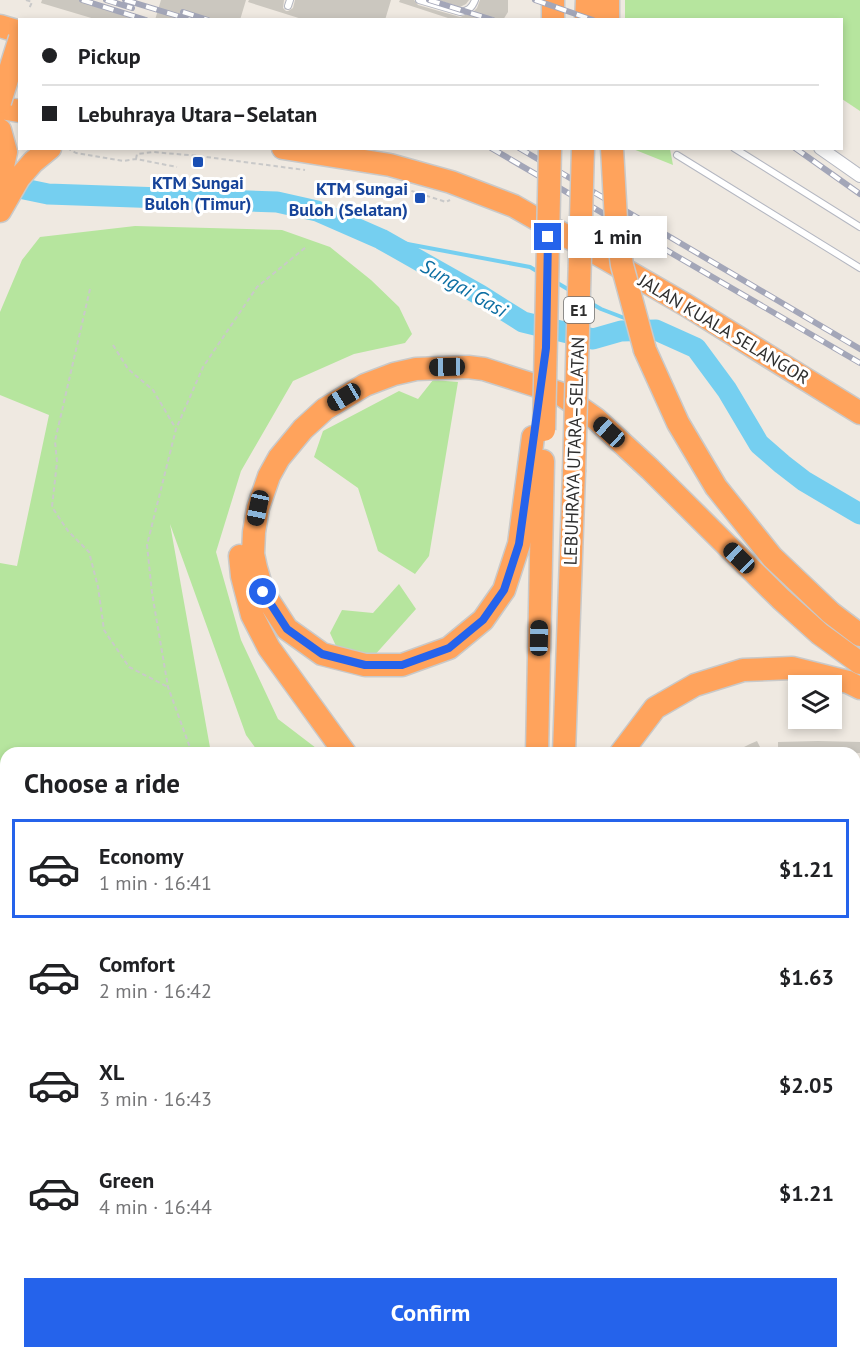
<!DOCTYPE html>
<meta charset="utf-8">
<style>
body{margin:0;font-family:"PT Sans",sans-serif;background:#f6f6f6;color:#202124;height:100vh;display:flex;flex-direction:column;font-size:22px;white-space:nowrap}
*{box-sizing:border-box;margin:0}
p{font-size:20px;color:#757577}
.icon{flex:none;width:33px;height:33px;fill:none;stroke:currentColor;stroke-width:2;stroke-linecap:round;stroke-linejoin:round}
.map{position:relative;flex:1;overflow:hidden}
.side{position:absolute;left:0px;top:747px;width:861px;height:612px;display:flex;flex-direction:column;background:#fff;border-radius:18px 18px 0 0;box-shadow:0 3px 9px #0003}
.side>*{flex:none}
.top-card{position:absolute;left:18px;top:18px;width:825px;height:132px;border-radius:0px;box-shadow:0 3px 9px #0003;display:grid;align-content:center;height:132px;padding:0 24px;background:#fff}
.tools{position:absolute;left:788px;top:675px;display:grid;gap:12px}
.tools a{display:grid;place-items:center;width:54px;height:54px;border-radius:0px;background:#fff;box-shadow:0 3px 9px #0003;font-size:30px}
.end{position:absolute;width:27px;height:27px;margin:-14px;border:8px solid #2563eb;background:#fff;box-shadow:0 0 0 3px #fff}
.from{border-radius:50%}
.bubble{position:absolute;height:42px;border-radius:0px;background:#fff;box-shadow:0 3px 9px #0003;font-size:20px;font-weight:700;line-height:42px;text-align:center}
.car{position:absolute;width:18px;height:36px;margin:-18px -9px;border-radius:8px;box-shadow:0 0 4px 2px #0007;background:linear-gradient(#222 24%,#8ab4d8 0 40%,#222 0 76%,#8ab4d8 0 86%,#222 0)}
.top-card b{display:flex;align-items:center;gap:21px;height:57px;font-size:22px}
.top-card b+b{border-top:2px solid #e0e0e0}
.top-card i{width:15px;height:15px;background:#202124}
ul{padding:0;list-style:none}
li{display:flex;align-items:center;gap:18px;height:99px;margin:0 12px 9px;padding:0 12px;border:3px solid transparent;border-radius:0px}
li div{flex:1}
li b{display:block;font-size:22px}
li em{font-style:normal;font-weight:700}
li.on{border-color:#2563eb}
li>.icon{width:54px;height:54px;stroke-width:1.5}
h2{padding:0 24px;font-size:27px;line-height:72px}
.button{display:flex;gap:12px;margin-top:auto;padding:12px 24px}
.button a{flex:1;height:69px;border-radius:0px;background:#2563eb;color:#fff;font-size:24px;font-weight:700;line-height:69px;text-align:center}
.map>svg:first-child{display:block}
.green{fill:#b6e59e}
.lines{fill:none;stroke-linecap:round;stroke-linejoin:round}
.stream{stroke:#75cff0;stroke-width:4}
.river{stroke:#75cff0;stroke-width:21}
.building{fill:#cbc7bf}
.lane-casing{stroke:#b4b7c1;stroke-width:8}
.street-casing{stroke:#b4b7c1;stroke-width:14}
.highway-casing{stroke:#c9c9c9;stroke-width:25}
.path{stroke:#c9c9c9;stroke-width:2;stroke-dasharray:4.5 3;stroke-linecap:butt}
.lane{stroke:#fff;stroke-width:6}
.street{stroke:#fff;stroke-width:12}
.highway{stroke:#ffa35c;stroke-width:22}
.rail-casing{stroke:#a3a6b8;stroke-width:6}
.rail{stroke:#fff;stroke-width:4;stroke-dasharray:11;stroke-linecap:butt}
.highway-bridge-casing{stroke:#c9c9c9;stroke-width:25;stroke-linecap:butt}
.highway-bridge{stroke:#ffa35c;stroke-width:22}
.route{stroke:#2563eb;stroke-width:8}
.transit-dot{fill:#1a4fb4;stroke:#fff;stroke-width:2}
.labels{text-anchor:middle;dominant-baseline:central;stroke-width:6;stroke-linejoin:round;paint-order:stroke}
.shield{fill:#fff;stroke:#6d6d6d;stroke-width:1.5}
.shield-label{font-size:16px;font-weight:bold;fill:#2e2e2e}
.transit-label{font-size:18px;font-weight:bold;fill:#164399;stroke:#fff}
.street-label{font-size:18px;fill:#2e2e2e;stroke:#fff}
.water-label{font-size:20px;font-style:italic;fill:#0d6fa3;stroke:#fff}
</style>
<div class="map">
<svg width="860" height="1359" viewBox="0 0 860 1359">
<rect width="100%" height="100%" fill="#efe9e1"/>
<path class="green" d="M625 0H860V111L842 99V20L625 19Z
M633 149H670L673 165Z
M135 226 282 230 330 247 371 280 399 307 412 334 405 343 354 354 293 381 241 471 216 552 241 640 278 719 316 748 319 753H259L246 735 170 524 211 753H6V1019L0 1020V563L17 566 49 415 0 395V312L22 260 40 237Z
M433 380 458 382 429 556 415 574 378 551 358 488 314 457 323 431 399 391 418 399Z
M399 584 416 609 373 657 336 646 330 633 342 610 373 613Z
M389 1353H482V1359H390Z
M602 1353H670L669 1359H601Z"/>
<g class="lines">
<path class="stream" d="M381 239 530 267 540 273
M554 281 571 291
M587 301 601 309 627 319"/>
<path class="river" d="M0 184 48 194 277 202 317 211 381 239 480 295 523 322 593 339 621 331 656 330 696 348 727 390 759 444 782 464 804 481 860 514"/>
</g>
<path class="building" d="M42 0H81L140 17V20H98L41 3Z
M161 0H246L240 20H155Z
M249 0H284L283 8 286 11H288L293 8 295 0H391L385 20H305L248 2Z
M400 0H414L418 5 460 17 473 12 477 8 480 0H508V12L503 20H454L399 2Z
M438 0H469L466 4 460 7Z
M757 741 763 753H732L750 744Z
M818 741 860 742V753H778V742Z"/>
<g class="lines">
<defs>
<path id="lane" d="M419 0 460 12C468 11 472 8 475 0
M288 6 290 0
M734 148 860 227
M677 155 860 268
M855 1100H860
M855 1195H860
M731 1359 732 1353
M829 1359 831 1353"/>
<path id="street" d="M820 148 860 176
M855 786H860
M855 891H860
M855 995H860
M0 1048H6
M855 1052H860
M855 1148H860
M0 1214H6
M855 1243H860
M0 1313 6 1282
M0 1328H6
M352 1353 362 1359
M111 1359 112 1353
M679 1359 680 1353
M776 1359 778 1353"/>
<path id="highway" d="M608 0V20
M553 20V0
M586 20 587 0
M0 26 20 32
M0 108 20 111
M0 130 6 152 0 181
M283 148 390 165 451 182 514 206 686 305 860 413
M0 211 19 178 33 162 50 148
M645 350 678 423 716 487 772 557 831 613 860 635
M533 437 519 544 504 590 483 620 449 648 402 665H365L322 654 287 629 263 592 256 568 253 554 254 532 258 508 269 476 279 458 303 429 325 409 365 385 394 374 416 369 468 367 484 369 559 393 596 419 650 469 781 599 820 634 860 663
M240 556 242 576 252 615 269 648 345 753
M537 753 543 461
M564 753 574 472
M621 753 655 708 695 685 743 670 792 668 848 682 860 688
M516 1353V1359
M547 1359V1353"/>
</defs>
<use href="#lane" class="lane-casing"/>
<use href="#street" class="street-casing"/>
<use href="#highway" class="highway-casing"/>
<path class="path" d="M26 0 32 2 29 9
M67 148 76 153 123 161 136 159 177 167
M136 159 137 154 153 152 199 156 305 170
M390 184 446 202 450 200
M90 289 55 441 57 462 52 507 68 531 89 552 98 587 104 630 129 667 168 687
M113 345 128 369 153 390 176 429
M192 753 168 687 152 593 147 545 176 429 203 367 257 287 306 247
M0 906H6"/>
<use href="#lane" class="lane"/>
<use href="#street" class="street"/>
<use href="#highway" class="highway"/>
<defs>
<path id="rail" d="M82 0 146 20
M106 0 132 8
M125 0 191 20
M429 0 493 20
M535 0 593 20
M183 12 208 20
M491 148 860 363
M519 148 860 349
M795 148 860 194"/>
</defs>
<use href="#rail" class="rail-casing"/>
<use href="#rail" class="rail"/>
<defs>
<path id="highway-bridge" d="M0 102 20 38
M612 148 616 220 622 265 645 350
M544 430 550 148
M574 472 583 148"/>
</defs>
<use href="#highway-bridge" class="highway-bridge-casing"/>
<use href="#highway-bridge" class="highway-bridge"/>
</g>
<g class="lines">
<path class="route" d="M263 592 287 629 322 654 365 665H402L449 648 483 620 504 590 519 544 546 348 548 237"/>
</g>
<g class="transit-dot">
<rect x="192" y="156" width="12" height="12" rx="3"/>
<rect x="414" y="192" width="12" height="12" rx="3"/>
</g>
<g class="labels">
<rect class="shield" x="564" y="297" width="30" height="26" rx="4.5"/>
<g class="shield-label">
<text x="579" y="310">E1</text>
</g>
<g class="transit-label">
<text x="198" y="182">KTM Sungai<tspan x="198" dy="21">Buloh (Timur)</tspan></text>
<text x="408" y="188" text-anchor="end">KTM Sungai<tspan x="408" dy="21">Buloh (Selatan)</tspan></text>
</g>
<g class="street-label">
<text transform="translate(724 329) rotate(31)">JALAN KUALA SELANGOR</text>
<text transform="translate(574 451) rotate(-88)">LEBUHRAYA UTARA–SELATAN</text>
</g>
<g class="water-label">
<text transform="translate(464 288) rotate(30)">Sungai Gasi</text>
</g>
</g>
</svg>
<div class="tools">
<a><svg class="icon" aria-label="layers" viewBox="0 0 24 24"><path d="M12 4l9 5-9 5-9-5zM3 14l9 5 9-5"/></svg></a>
</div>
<i class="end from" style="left:263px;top:592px"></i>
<i class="end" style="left:548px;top:237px"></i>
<div class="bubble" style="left:568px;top:216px;width:99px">1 min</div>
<i class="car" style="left:447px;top:367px;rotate:269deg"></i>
<i class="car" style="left:344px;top:397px;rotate:239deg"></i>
<i class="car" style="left:609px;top:432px;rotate:312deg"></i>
<i class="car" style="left:258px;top:508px;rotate:192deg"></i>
<i class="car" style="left:739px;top:558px;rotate:314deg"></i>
<i class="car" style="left:539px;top:638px;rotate:1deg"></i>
<div class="top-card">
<b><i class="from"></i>Pickup</b>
<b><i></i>Lebuhraya Utara–Selatan</b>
</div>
<section class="side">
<h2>Choose a ride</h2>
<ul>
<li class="on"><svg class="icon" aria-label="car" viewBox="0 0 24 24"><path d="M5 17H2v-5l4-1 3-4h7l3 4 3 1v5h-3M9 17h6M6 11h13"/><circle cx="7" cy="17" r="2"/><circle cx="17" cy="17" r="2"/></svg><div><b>Economy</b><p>1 min · 16:41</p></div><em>$1.21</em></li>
<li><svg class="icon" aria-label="car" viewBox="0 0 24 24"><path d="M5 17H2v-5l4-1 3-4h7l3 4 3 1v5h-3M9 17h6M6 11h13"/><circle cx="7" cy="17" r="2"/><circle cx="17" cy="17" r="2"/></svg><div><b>Comfort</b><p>2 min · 16:42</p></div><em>$1.63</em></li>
<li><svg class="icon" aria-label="car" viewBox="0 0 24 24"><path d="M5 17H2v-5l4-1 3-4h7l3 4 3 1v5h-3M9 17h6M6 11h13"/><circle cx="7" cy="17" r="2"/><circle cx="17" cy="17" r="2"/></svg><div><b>XL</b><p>3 min · 16:43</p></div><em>$2.05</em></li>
<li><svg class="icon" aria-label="car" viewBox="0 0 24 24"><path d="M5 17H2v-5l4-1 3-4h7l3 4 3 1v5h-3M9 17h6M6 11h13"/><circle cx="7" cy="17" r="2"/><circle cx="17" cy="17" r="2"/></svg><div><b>Green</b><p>4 min · 16:44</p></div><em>$1.21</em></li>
</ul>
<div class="button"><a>Confirm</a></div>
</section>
</div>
